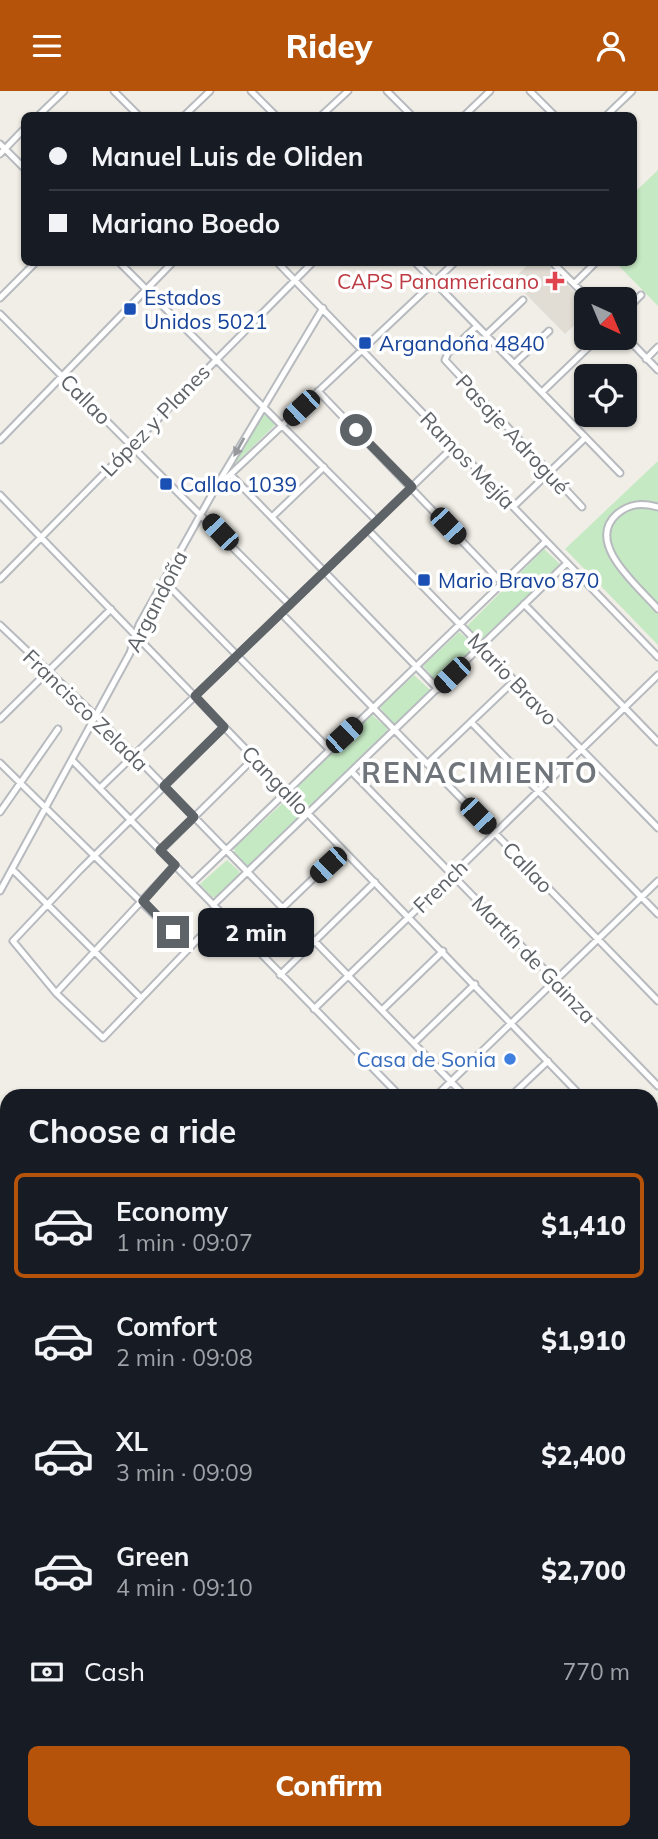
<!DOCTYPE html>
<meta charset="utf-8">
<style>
body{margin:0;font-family:Mulish,sans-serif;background:#20242c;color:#f1f3f6;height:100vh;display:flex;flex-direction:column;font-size:26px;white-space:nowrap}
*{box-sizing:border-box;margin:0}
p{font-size:23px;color:#9ea1a6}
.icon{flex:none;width:38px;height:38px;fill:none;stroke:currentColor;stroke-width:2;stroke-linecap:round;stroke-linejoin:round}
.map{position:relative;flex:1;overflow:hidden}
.panel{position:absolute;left:0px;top:998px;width:658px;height:751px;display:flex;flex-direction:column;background:#171b24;border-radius:21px 21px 0 0;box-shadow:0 2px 5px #0004}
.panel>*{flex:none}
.guide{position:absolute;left:21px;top:21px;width:616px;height:154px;border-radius:10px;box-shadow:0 2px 5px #0004;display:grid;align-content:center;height:154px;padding:0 28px;background:#171b24}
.needle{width:46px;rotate:136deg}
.fabs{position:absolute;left:574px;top:196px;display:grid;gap:14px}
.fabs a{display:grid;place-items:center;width:63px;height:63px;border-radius:10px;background:#171b24;box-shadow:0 2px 5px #0004;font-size:35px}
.end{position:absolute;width:32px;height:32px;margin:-16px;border:9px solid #5e6368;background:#fff;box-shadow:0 0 0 4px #fff}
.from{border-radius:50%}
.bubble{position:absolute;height:49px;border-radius:10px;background:#171b24;box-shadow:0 2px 5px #0004;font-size:23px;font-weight:800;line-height:49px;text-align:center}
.car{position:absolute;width:21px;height:42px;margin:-21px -10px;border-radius:9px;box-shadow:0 0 5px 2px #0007;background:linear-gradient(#222 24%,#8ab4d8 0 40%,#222 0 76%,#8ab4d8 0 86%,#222 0)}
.guide b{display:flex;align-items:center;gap:24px;height:66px;font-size:26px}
.guide b+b{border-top:2px solid #363941}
.guide i{width:18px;height:18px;background:#f1f3f6}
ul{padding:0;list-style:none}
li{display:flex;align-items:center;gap:21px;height:105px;margin:0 14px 10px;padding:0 14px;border:4px solid transparent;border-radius:10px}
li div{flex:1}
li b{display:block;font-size:26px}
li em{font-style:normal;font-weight:800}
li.current{border-color:#b45309}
li>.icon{width:63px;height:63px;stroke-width:1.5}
h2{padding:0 28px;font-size:32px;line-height:84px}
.pay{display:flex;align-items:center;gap:18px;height:77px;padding:0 28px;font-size:26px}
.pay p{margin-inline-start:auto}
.button{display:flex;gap:14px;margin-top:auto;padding:14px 28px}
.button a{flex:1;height:80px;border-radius:10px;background:#b45309;color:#fff;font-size:28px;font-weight:800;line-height:80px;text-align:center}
header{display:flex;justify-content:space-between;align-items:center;height:91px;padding:0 28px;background:#b45309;color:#fff;font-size:32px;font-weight:800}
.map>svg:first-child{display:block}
.education{fill:#e1ddd5}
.green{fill:#c5e9c3}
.water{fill:#a9deff}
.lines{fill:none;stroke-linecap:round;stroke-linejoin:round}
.street-casing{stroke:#b7babe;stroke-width:9}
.highway-casing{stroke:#f89d00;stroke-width:13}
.street{stroke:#fff;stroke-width:5}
.highway{stroke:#ffdd90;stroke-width:10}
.oneway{fill:#969a9d}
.route{stroke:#5e6368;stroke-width:9}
.health-dot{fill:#e0444e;stroke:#fff;stroke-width:2.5}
.transit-dot{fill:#1a4fb4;stroke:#fff;stroke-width:2.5}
.shop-dot{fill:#3f7fe0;stroke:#fff;stroke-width:2.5}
.labels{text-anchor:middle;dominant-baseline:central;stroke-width:7;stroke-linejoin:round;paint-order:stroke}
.health-label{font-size:21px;fill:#be3a42;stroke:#fff;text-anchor:end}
.transit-label{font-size:21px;fill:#164399;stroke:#fff;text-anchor:start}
.street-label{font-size:21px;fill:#5e6368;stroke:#fff}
.shop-label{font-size:21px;fill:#366cbe;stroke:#fff;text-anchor:end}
.district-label{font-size:28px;font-weight:bold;letter-spacing:2px;fill:#6f757a;stroke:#fff}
</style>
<header><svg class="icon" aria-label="menu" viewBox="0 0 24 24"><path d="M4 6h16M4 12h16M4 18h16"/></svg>Ridey<svg class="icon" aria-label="person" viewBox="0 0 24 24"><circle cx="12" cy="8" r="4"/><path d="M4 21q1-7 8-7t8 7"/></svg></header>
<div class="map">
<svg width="658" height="1748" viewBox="0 0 658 1748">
<rect width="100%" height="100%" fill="#f1eee7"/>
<path class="education" d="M530 172H546L586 213V223L565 243 512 189Z"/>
<path class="green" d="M658 79V215L616 172H634V102Z
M265 321 276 333 235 373 236 370Z
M658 370V554L565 458Z
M544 458 560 473 486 547 479 548 467 537 468 534Z
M459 541 474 553V559L437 591 423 575Z
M414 584 430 599 397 634 392 633 380 616Z
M372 624 387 637V643L312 717H307L292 701Z
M286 709 301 720 300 728 251 774H246L235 764 234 757Z
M227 769 239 780 240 785 219 806H212L200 793Z"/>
<path class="water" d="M117 1741H628L616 1748H124Z"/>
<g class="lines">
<defs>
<path id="street" d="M114 0 138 24
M251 0 275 24
M387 0 411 24
M530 0 554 24
M39 24 64 0
M185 24 210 0
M322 24 348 0
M465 24 490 0
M607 24 632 0
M0 53 24 77
M0 63 24 38
M120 172 377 430
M278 172 658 566
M416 172 620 382
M553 172 589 208
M574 193 595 172
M0 207 35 172
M625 220 641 204
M0 223 290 514
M477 235 448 262 445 269 582 416
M486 244 523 209
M625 245 658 279
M646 268 658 256
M514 273 549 240
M318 300 502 492
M542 301 598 247
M0 349 172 172
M231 384 438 598
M217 394 323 217
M0 404 580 1004
M513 416 585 347
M658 416C642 412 630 412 617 423 584 452 639 496 658 518
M272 426 324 376
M368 439 658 737
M0 488 312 172
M164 490 329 658
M524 513 658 651
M281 522 658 910
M0 534 101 630 464 1004
M0 628 111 518
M471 631 658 823
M72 669 399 1004
M0 672 188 857
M427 673 514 590
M352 681 658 995
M100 697 454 355
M0 721 58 638
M161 759 254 667
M12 778 141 907
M192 792 546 450
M0 800 130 562 139 534 215 398 454 172
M213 814 567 472
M222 823 103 947 56 902 13 850 80 779 224 636
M248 850 343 759
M280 884 375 791
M56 902 175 774
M314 918 658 584
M382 919 443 860
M414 952 475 893
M437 1004 658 790
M512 1004 548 970
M651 1023 658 1016
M651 1032 658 1039
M651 1078 658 1085
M651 1095 658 1087
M651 1163 658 1156
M651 1178 658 1180
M0 1186 7 1187
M651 1196H658
M0 1338H7
M651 1358 658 1353
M651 1700 658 1709"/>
<path id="highway" d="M651 1230H658
M0 1233 7 1235
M651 1255H658
M0 1258H7
M0 1283H7
M0 1290 7 1291"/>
</defs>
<use href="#street" class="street-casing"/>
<use href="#highway" class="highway-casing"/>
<use href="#street" class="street"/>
<use href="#highway" class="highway"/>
</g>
<defs><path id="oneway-solid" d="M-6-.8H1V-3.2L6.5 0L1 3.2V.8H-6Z" transform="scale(1.75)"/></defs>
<use class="oneway" href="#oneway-solid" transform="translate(239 356) rotate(119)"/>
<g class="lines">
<path class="route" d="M173 841 143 810 175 774 160 759 194 726 164 695 224 636 195 605 412 396 356 339"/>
</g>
<path class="health-dot" d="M551.5 179.5h7v7h7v7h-7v7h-7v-7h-7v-7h7z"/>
<g class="transit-dot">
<rect x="123" y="211" width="14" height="14" rx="3.5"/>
<rect x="358" y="245" width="14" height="14" rx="3.5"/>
<rect x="159" y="386" width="14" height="14" rx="3.5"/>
<rect x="417" y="482" width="14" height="14" rx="3.5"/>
</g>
<circle class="shop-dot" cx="510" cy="968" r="7"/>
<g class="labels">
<g class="health-label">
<text x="539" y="190">CAPS Panamericano</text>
</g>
<g class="transit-label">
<text x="144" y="206">Estados<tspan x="144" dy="24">Unidos 5021</tspan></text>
<text x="379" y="252">Argandoña 4840</text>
<text x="180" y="393">Callao 1039</text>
<text x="438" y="489">Mario Bravo 870</text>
</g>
<g class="street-label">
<text transform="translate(86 308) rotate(45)">Callao</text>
<text transform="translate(155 329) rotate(-46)">López y Planes</text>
<text transform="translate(513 343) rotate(47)">Pasaje Adrogué</text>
<text transform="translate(468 369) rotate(46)">Ramos Mejía</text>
<text transform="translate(156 510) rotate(-63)">Argandoña</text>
<text transform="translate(513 588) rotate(46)">Mario Bravo</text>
<text transform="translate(86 619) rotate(44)">Francisco Zelada</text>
<text transform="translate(276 689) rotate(46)">Cangallo</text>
<text transform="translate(528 776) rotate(46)">Callao</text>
<text transform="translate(440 795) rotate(-44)">French</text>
<text transform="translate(534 868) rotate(46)">Martín de Gainza</text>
</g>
<g class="shop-label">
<text x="496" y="968">Casa de Sonia</text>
</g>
<g class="district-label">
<text x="480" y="681">RENACIMIENTO</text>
</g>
</g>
</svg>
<div class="fabs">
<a><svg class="needle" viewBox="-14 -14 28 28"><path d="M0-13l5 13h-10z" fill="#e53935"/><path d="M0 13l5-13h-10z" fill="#9ea1a6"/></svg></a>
<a><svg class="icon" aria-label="locate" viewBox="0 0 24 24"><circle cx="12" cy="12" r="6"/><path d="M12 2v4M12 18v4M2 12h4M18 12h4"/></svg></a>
</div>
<i class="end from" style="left:356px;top:339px"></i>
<i class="end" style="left:173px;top:841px"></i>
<div class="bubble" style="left:198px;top:817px;width:116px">2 min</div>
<i class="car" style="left:301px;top:317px;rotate:227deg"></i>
<i class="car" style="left:448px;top:435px;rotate:137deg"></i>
<i class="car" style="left:220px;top:441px;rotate:316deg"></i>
<i class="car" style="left:452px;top:584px;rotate:226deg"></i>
<i class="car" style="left:344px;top:644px;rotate:47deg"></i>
<i class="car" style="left:478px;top:725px;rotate:136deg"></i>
<i class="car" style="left:328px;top:774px;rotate:227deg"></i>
<div class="guide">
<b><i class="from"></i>Manuel Luis de Oliden</b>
<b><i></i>Mariano Boedo</b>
</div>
<section class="panel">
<h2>Choose a ride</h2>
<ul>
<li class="current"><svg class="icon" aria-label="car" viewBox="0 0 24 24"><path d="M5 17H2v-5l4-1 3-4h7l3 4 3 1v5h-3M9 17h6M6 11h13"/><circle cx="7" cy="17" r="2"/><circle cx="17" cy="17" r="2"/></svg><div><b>Economy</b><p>1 min · 09:07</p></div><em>$1,410</em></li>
<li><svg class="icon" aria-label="car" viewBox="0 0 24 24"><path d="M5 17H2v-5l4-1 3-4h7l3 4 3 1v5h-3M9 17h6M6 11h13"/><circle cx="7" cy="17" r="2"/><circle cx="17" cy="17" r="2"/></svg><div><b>Comfort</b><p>2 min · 09:08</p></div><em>$1,910</em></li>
<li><svg class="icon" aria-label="car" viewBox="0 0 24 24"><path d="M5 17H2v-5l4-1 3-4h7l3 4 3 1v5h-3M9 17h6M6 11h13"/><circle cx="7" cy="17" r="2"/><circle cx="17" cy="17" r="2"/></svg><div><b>XL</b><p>3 min · 09:09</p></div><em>$2,400</em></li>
<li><svg class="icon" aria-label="car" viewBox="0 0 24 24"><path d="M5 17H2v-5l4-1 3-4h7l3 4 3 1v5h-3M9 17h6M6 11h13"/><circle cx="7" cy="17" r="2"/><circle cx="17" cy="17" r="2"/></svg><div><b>Green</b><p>4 min · 09:10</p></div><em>$2,700</em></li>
</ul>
<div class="pay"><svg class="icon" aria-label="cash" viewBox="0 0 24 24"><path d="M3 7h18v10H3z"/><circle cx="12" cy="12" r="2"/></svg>Cash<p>770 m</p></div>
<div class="button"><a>Confirm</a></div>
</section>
</div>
